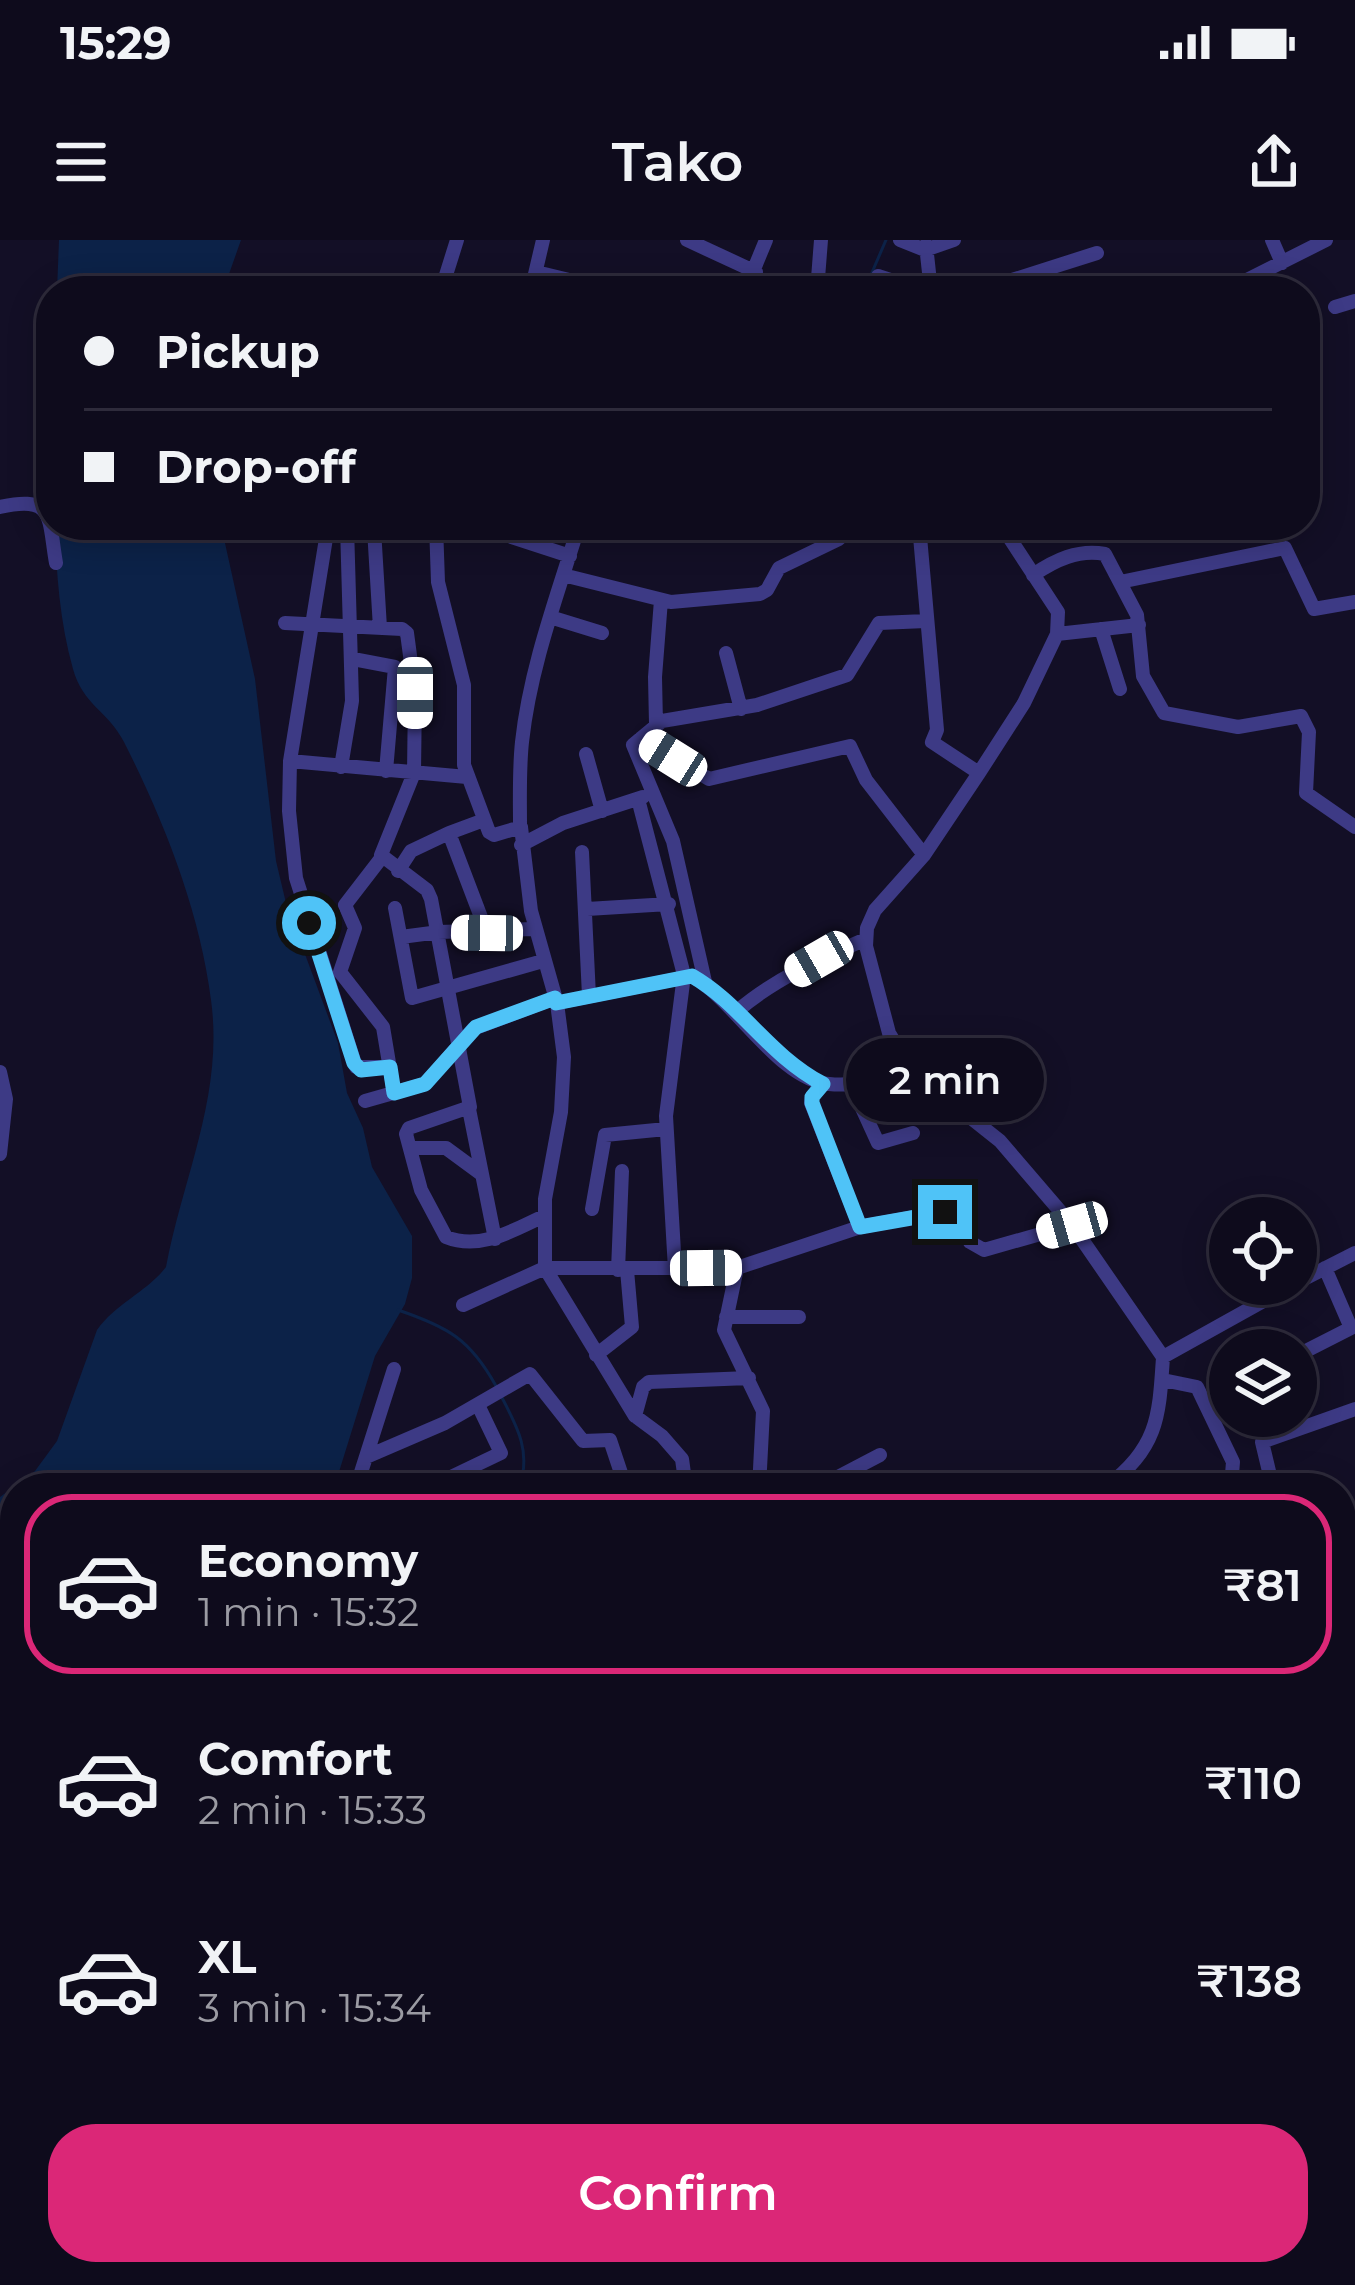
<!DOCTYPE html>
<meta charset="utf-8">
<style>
body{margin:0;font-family:Montserrat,sans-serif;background:#171425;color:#f1f3f6;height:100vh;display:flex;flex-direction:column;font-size:45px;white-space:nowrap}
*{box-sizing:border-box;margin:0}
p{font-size:39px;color:#9b9ba3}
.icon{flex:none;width:66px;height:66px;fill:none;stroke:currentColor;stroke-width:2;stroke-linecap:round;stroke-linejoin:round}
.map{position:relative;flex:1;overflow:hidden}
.details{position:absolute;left:0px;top:1233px;width:1356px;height:813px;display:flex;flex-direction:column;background:#0e0b1c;border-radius:48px 48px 0 0;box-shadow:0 6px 30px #0003,0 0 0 3px #2e2b3b}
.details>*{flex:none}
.top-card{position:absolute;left:36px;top:36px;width:1284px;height:264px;border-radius:48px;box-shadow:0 6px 30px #0003,0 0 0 3px #2e2b3b;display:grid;align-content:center;height:264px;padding:0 48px;background:#0e0b1c}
.buttons{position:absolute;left:1209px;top:957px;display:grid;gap:24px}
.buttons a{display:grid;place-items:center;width:108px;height:108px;border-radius:50%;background:#0e0b1c;box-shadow:0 6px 30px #0003,0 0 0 3px #2e2b3b;font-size:60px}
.end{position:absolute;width:54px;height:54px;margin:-27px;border:15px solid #4fc3f7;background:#111;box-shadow:0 0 0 6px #111}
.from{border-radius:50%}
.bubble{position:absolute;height:84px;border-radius:42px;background:#0e0b1c;box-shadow:0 6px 30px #0003,0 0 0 3px #2e2b3b;font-size:39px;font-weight:600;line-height:84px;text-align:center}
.car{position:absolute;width:36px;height:72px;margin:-36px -18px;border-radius:15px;box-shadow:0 0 9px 3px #0007;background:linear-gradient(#fff 24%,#345 0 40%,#fff 0 76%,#345 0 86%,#fff 0)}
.top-card b{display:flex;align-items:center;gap:42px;height:114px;font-size:45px}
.top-card b+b{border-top:3px solid #2e2b3b}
.top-card i{width:30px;height:30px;background:#f1f3f6}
ul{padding:21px 0 0;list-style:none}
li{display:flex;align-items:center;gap:36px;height:180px;margin:0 24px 18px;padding:0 24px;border:6px solid transparent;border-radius:48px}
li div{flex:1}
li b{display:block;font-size:45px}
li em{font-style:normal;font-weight:600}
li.active{border-color:#db2777}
li>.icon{width:108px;height:108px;stroke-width:1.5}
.primary-button{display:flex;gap:24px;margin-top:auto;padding:24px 48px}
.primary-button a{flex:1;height:138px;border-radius:48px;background:#db2777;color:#fff;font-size:48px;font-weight:600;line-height:138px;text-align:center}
.status{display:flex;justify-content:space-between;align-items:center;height:84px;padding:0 60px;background:#0e0b1c;direction:ltr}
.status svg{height:33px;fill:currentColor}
header{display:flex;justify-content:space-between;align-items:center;height:156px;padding:0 48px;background:#0e0b1c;font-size:54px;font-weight:600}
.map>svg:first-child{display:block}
.water{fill:#0c2248}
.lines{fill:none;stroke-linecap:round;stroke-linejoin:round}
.stream{stroke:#0c2248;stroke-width:3}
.minor{stroke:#3d3a85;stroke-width:14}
.route{stroke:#4fc3f7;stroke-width:15}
</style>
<div class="status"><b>15:29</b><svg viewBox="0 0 49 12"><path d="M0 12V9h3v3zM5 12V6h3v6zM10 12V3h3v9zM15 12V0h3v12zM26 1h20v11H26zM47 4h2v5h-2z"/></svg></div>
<header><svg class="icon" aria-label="menu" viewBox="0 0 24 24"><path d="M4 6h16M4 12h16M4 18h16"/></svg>Tako<svg class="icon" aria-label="share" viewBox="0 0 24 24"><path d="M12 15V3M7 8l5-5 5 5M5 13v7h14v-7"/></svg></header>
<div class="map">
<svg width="1355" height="2045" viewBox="0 0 1355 2045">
<rect width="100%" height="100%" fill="#130f26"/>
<path class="water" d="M59 0H241L223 51H57Z
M55 285H221L255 439 276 621 286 663 338 803 347 853 363 888 372 927 412 996V1038L405 1064 375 1116 334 1248H15V2031H127L128 2045H0V1257L35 1231 57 1201 97 1090C116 1063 147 1052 166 1027 183 937 224 854 211 760 200 672 164 581 124 502 108 471 83 465 73 429 60 383 56 332 55 285Z"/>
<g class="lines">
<path class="stream" d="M864 51 886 0
M398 1070C448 1087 470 1099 496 1146
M500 1154C517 1186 532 1212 519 1248
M535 2031 536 2045
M982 2045 986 2031"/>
<path class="minor" d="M687 0 756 32
M900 0 925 10 954 0
M1272 0 1282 23
M926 5 931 51
M536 32 615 51
M878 36 924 51
M441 51 457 0
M531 51 543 0
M745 51 766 0
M817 51 821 0
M1010 51 1012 40 1097 13
M1225 51 1326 0
M1335 67 1355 61
M0 267C55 255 48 277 56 323
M436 285 438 342 464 445V525L489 592 494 595 521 587 531 671 557 763 564 817 561 872 545 959V1028L635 1176 662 1196 682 1219 686 1248
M475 285 570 316
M919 285 937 490 932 502 979 533
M1001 285 1058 372 1057 394 1024 463 979 533 924 615 875 670 867 688 866 706 889 793 912 831 1000 901 1072 985 1163 1117
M328 286 290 521 289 571 296 638 356 827H390
M374 289 380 388
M563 335 671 362 760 354 767 350 779 328 839 299 842 285
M1033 335C1055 320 1078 309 1105 314L1137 375 1143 436 1164 473 1238 487 1301 476 1309 492 1306 553 1355 587
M1120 342 1285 308 1314 369 1355 362
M550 377 602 393
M285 383 402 389 407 393 415 453 414 533 381 615 427 650 431 659 470 867 409 888 406 894 421 950 446 997C480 1011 514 990 544 976
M1101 389 1120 449
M1057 394 1139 385
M726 413 741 469
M353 419 395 427 386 531
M656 484 655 437 661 360
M641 498 709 539 850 506 866 540 924 615
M586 514 602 571
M290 521 467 537
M341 527 352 461 347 286
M638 559 684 735 666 876 675 1029
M520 586C520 558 519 530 522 502 530 428 557 356 579 285
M449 593 484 580
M521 605 563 583 643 557
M582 612 589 756
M382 617 345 665 355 688 340 732 383 787 394 853
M398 631 411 611 449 593 487 693
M395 668 412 758 543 721
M587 669 669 664
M401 697 439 692 535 689
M706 746 673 601 633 505 662 481 757 465 847 435 879 383 926 381
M557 763 692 736C736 761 779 840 829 844 857 847 885 838 912 831
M736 772C774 739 820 719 866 699
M0 832 6 859 0 914
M823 844 812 857 811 863 860 987
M851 844 878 903 913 893
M365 861 425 844 473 789 555 758
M469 869 495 999
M410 908H446L480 933
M592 969 605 895 666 889
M737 1028 724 1090 763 1171 759 1248
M618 1030 622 931
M1296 1043 1355 1013
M463 1065 545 1028H737L860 987 931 974H953L970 1002 984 1010 1072 985
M726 1077H799
M596 1115 632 1087 627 1030
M1296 1116 1351 1088 1325 1028
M1163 1140 1197 1147 1233 1222 1232 1234 1205 1248
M635 1176 643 1147 649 1142 749 1138
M366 1217 445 1183 530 1134 583 1201 610 1200 626 1248
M574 1247V1248
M356 1248 394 1129
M428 1248 501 1213 478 1165
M817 1248 880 1215
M1105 1248C1158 1207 1159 1179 1163 1117L1294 1044
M1273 1248 1262 1202 1355 1169
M1341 1283 1355 1276
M1341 1358 1355 1350
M1341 1445 1355 1437
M1341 1596 1355 1589
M1341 1677 1355 1669
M1341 1741 1355 1733
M1341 1822 1355 1814
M1341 1925 1355 1917
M331 2031 332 2045
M618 2031 620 2045
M654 2031V2045
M721 2031H749
M807 2031 808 2045
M1188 2031 1196 2045
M1303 2031 1309 2045
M222 2045 223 2031
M432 2045V2031
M489 2045V2031
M849 2045 851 2031
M920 2045 933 2031
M1077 2045 1110 2031"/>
</g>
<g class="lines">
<path class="route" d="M309 683 354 823 361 830 390 827 394 853 425 844 476 787 555 758 556 763 692 736C741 764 768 815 823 844L812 857V863L860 987 945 972"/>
</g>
</svg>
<div class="buttons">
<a><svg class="icon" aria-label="locate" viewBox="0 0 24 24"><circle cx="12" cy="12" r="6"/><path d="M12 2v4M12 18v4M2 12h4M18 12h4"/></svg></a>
<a><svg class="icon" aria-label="layers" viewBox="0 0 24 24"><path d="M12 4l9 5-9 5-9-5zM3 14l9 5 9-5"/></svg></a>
</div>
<i class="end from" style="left:309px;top:683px"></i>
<i class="end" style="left:945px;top:972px"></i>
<div class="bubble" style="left:846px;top:798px;width:198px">2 min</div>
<i class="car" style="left:415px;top:453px;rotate:180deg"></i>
<i class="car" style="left:673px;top:518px;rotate:302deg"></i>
<i class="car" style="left:487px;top:693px;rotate:271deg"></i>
<i class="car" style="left:819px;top:719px;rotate:240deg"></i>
<i class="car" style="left:1072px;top:985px;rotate:254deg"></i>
<i class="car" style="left:706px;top:1028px;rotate:89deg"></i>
<div class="top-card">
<b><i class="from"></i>Pickup</b>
<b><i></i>Drop-off</b>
</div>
<section class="details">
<ul>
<li class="active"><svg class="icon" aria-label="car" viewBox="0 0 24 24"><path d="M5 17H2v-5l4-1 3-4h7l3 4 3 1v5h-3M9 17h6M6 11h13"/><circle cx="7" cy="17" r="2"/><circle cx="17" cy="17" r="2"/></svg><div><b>Economy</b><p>1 min · 15:32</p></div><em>₹81</em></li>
<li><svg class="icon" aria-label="car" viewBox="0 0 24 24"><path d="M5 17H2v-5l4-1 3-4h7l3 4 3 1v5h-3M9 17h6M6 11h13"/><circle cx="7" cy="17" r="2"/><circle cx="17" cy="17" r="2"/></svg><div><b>Comfort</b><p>2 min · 15:33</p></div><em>₹110</em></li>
<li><svg class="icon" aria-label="car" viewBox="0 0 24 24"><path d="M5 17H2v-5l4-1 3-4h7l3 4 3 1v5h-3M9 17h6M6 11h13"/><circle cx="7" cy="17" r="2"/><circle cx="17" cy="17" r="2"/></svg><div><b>XL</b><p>3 min · 15:34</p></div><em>₹138</em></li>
</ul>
<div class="primary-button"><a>Confirm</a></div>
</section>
</div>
